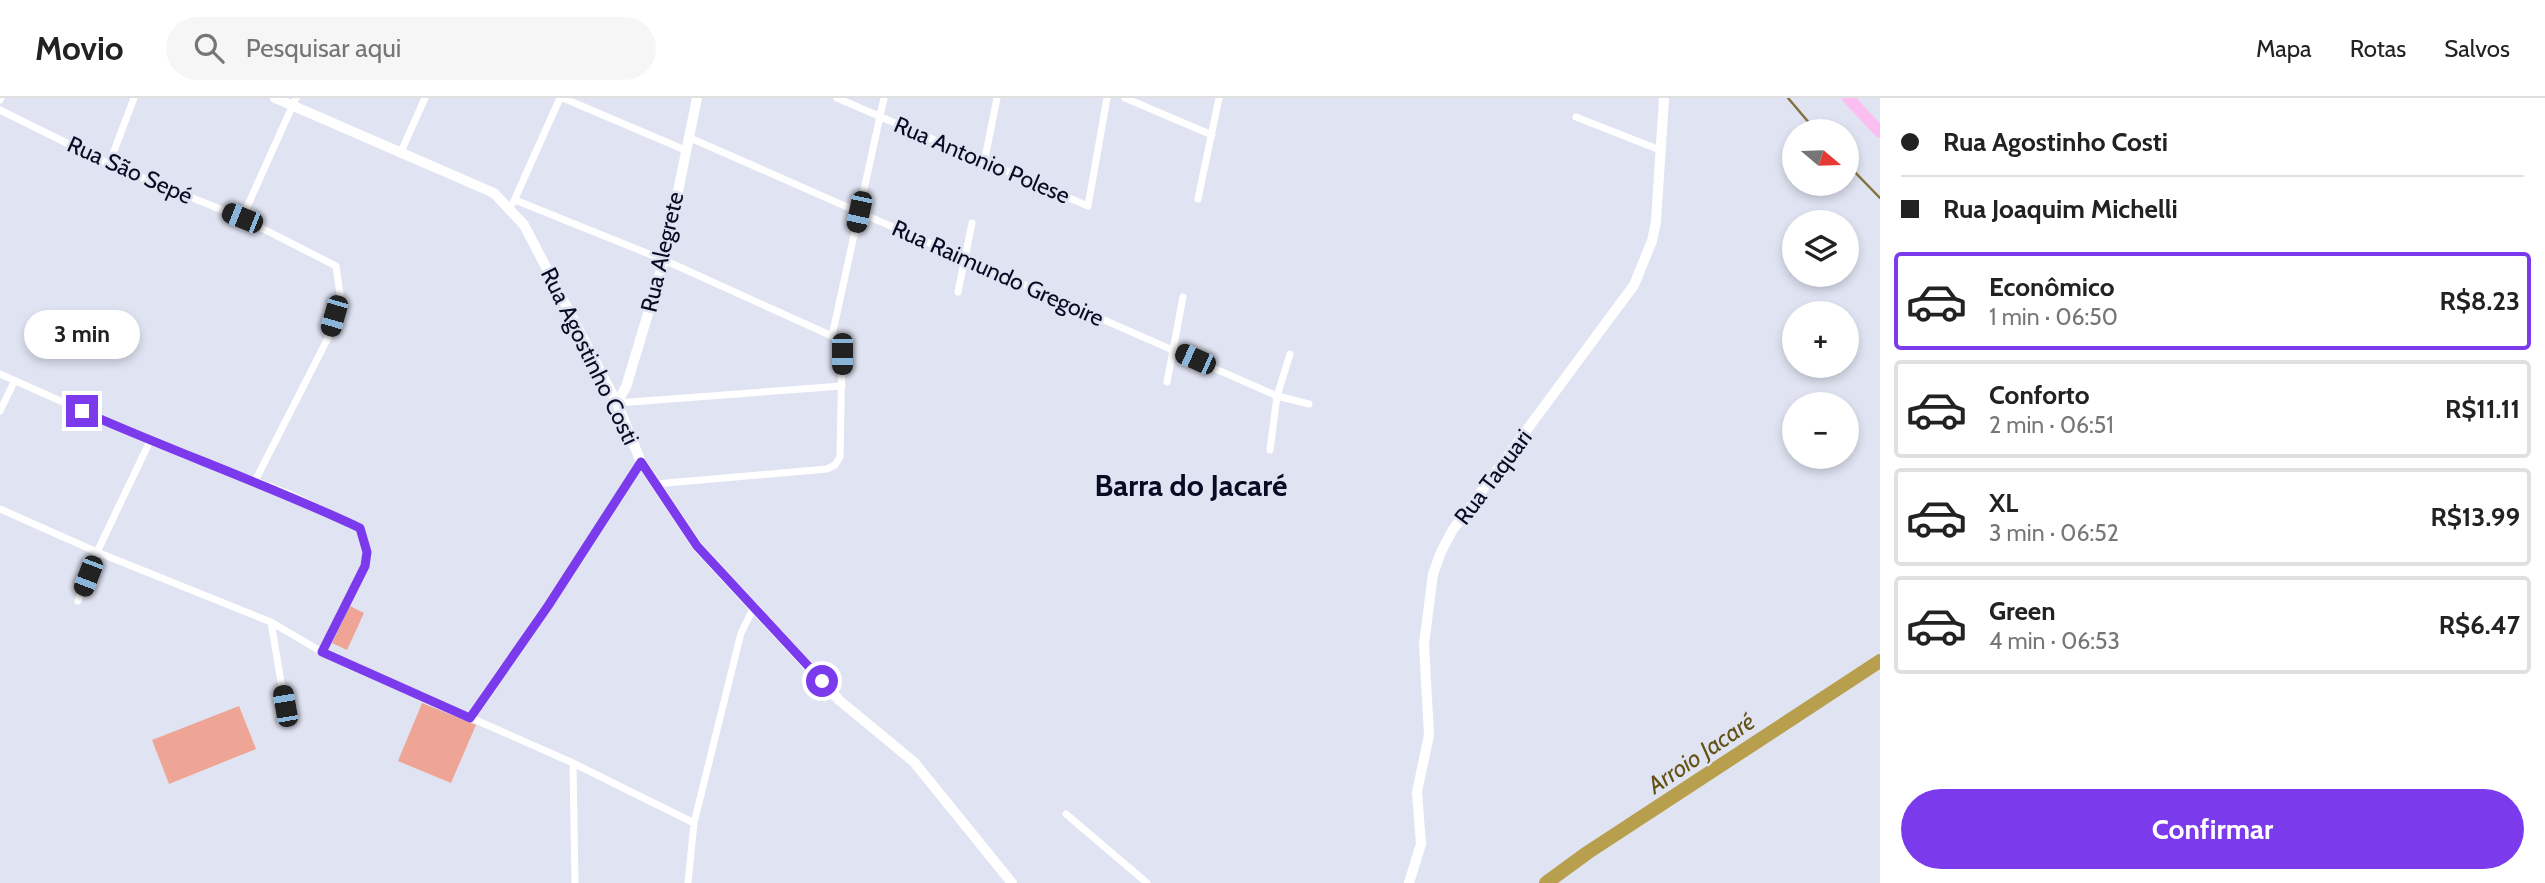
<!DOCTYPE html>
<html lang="pt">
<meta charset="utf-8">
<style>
body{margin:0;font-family:Cabin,sans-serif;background:#f6f6f6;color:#222;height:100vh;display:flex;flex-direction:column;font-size:26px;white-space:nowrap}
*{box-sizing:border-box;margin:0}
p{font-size:23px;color:#767676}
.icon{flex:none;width:38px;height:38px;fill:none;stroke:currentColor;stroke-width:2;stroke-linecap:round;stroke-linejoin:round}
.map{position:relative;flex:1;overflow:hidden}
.side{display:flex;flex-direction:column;background:#fff;width:665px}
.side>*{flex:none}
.guide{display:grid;align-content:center;height:154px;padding:0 21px;background:#fff}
.needle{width:46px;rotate:109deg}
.tools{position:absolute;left:1782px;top:21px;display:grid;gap:14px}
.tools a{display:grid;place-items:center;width:77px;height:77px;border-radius:50%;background:#fff;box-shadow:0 4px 10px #0003;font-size:35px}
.end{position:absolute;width:32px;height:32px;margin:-16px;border:9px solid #7c3aed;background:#fff;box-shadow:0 0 0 4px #fff}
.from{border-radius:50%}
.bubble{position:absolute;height:49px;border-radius:24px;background:#fff;box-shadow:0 4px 10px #0003;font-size:23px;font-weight:800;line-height:49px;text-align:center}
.car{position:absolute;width:21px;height:42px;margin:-21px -10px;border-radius:9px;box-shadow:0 0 5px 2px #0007;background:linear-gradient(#222 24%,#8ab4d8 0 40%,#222 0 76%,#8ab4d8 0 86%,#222 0)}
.guide b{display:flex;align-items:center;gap:24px;height:66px;font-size:26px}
.guide b+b{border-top:2px solid #e0e0e0}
.guide i{width:18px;height:18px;background:#222}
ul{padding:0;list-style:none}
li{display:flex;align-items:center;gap:21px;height:98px;margin:0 14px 10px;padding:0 7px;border:4px solid #e0e0e0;border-radius:7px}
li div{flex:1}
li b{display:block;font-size:26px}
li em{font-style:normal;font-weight:800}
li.current{border-color:#7c3aed}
li>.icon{width:63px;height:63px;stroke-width:1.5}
.primary-button{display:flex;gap:14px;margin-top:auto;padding:14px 21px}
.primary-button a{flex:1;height:80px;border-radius:42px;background:#7c3aed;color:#fff;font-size:28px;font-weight:800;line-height:80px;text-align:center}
header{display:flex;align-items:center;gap:42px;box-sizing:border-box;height:98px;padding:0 35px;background:#fff;border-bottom:2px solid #e0e0e0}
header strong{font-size:33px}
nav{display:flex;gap:38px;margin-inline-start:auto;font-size:24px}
.search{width:490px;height:63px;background:#f6f6f6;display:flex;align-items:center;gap:18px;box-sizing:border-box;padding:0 24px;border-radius:38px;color:#767676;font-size:26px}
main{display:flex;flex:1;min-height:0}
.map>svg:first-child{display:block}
.green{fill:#eea595}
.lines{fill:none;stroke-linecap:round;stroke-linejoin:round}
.stream{stroke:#837340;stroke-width:2.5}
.river{stroke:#b89f4d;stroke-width:14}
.minor{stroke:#fff;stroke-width:7}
.tertiary{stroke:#fff;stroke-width:10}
.primary{stroke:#fbbef1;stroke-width:12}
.route{stroke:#7c3aed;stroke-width:9}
.labels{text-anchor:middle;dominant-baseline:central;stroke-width:5;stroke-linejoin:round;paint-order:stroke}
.street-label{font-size:23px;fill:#080b23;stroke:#e0e4f2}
.water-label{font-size:24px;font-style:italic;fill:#625112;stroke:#e0e4f2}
.district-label{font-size:30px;font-weight:bold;fill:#080b23;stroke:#e0e4f2}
</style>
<header>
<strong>Movio</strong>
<div class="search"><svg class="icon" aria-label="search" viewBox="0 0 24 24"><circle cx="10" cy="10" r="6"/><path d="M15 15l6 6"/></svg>Pesquisar aqui</div>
<nav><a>Mapa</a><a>Rotas</a><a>Salvos</a></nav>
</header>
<main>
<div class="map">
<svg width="1880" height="785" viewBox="0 0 1880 785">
<rect width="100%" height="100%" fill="#e0e4f2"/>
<path class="green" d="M350 508 364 515 347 552 332 545Z
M422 605 476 627 451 685 398 663Z
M239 608 256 651 169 686 152 642Z"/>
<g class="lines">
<path class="stream" d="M1788 0 1816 33
M1846 65 1880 100"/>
<path class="river" d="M1546 785 1587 755 1880 563"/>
<path class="minor" d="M563 0 685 52
M837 0 1088 108 1107 0
M1125 0 1212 37
M0 2 1 0
M0 12 109 66 242 120 336 168 340 196 328 240 255 383
M1576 19 1660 52
M688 39 1277 298 1309 306
M400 56 425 0
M984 65 997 0
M109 66 134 0
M1198 101 1219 0
M515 102 664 162 832 238 839 246 842 256 840 359 835 367 827 371 655 386
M513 105 560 0
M242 120 296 0
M958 194 972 125
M832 238 884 0
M0 276 150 343 287 395 360 430 367 454 365 468 322 554
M1167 284 1183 199
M617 305 842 288
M0 313 14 284
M1270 352 1277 298 1290 256
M0 411 97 454 271 524 322 554 573 665 694 725
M78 503 97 454 150 343
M271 524 285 608
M470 620 548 508 641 364
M573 665 575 785
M1066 716 1147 785
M688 785 694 725 741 535 753 511"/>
<path class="tertiary" d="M275 0 494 95 524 127 617 305 641 364 697 448 839 602 914 664 1012 785
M617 305 626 289 664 162 697 0
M1409 785 1421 746 1417 694 1429 637 1424 546 1433 476 1441 454 1452 433 1634 187 1652 143 1656 124 1664 0"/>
<path class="primary" d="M1848 0 1880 34"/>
</g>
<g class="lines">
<path class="route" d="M82 313C174 354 269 387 360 430L367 454 365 468 322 554 470 620 548 508 641 364 697 448 822 583"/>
</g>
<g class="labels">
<g class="street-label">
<text transform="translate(982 62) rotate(23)">Rua Antonio Polese</text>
<text transform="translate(130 72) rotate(24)">Rua São Sepé</text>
<text transform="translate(662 154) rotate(-77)">Rua Alegrete</text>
<text transform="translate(998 175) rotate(24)">Rua Raimundo Gregoire</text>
<text transform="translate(590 258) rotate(64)">Rua Agostinho Costi</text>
<text transform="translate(1493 379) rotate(-53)">Rua Taquari</text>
</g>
<g class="water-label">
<text transform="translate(1701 655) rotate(-34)">Arroio Jacaré</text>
</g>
<g class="district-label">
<text x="1191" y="387">Barra do Jacaré</text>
</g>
</g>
</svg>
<div class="tools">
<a><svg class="needle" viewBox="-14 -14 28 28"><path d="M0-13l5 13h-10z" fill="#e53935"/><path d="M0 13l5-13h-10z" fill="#767676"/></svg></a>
<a><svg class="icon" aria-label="layers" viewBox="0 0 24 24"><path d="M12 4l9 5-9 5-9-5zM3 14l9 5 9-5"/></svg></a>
<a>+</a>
<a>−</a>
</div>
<i class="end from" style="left:822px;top:583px"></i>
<i class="end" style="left:82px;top:313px"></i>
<div class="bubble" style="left:24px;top:212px;width:116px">3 min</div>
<i class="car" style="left:859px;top:114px;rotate:192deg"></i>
<i class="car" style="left:242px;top:120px;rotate:292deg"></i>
<i class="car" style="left:334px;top:218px;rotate:196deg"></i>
<i class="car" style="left:842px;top:256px;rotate:180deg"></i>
<i class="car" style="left:1195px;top:261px;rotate:294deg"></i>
<i class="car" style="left:88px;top:478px;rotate:201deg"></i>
<i class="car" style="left:285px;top:608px;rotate:350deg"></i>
</div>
<section class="side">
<div class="guide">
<b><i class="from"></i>Rua Agostinho Costi</b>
<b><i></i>Rua Joaquim Michelli</b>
</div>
<ul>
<li class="current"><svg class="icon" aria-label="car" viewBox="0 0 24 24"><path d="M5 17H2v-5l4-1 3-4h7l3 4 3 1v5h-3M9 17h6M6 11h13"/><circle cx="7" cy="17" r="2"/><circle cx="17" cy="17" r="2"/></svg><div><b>Econômico</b><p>1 min · 06:50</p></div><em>R$8.23</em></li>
<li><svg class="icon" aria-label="car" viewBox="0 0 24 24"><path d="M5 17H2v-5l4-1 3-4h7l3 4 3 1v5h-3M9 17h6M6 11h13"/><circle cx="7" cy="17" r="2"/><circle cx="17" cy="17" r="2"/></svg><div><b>Conforto</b><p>2 min · 06:51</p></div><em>R$11.11</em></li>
<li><svg class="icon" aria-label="car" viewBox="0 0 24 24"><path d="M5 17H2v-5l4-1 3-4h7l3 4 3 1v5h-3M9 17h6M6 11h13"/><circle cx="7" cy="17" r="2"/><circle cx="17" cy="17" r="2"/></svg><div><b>XL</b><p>3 min · 06:52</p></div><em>R$13.99</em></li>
<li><svg class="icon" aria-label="car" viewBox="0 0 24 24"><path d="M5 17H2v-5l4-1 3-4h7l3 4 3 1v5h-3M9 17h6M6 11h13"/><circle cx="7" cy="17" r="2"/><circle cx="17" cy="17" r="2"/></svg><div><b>Green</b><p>4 min · 06:53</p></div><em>R$6.47</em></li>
</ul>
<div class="primary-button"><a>Confirmar</a></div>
</section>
</main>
